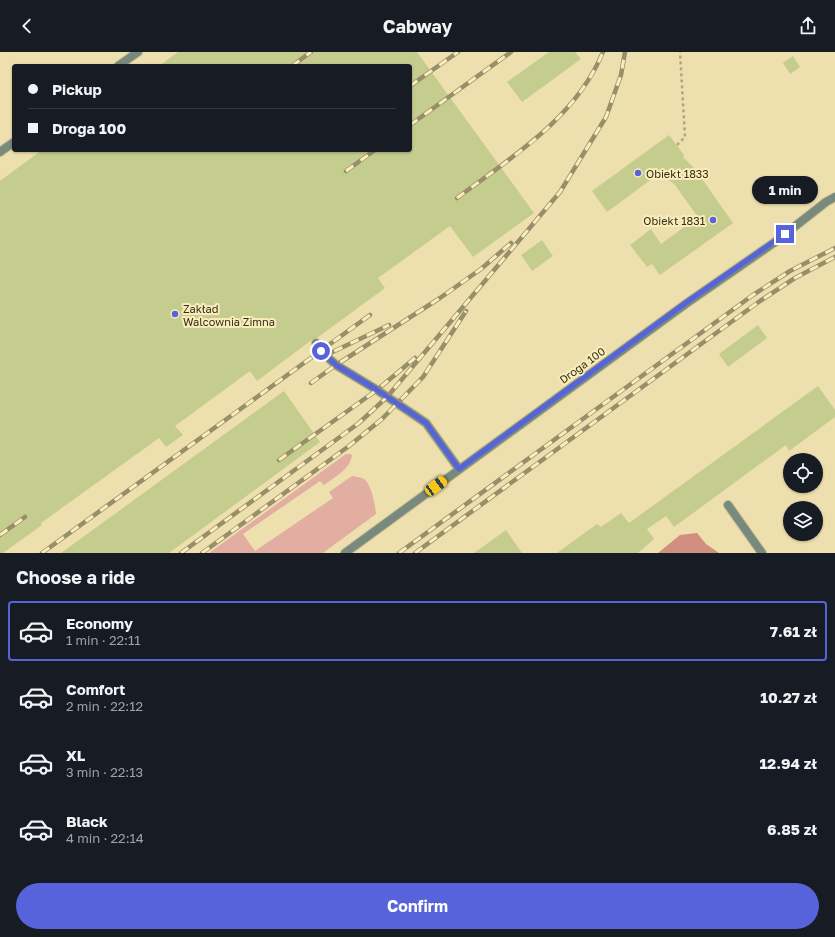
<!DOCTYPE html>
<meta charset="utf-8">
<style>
body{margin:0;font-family:"Golos Text",sans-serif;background:#20242c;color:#f1f3f6;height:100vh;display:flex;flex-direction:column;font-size:15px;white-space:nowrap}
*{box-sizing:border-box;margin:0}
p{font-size:13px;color:#9ea1a6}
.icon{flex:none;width:22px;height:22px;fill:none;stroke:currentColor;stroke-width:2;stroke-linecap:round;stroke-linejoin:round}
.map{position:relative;height:501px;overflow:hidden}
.panel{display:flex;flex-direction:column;background:#171b24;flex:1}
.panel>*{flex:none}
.banner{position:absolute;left:12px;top:12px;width:400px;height:88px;border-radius:4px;box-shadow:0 1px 3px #0004;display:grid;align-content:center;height:88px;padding:0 16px;background:#171b24}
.tools{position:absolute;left:783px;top:401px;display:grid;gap:8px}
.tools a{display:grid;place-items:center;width:40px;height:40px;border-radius:50%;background:#171b24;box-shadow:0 1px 3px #0004;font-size:20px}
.end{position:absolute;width:18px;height:18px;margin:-9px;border:5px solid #5763da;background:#fff;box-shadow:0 0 0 2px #fff}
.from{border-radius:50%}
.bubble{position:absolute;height:28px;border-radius:14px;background:#171b24;box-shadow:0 1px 3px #0004;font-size:13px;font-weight:700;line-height:28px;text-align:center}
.car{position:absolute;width:12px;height:24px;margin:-12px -6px;border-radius:5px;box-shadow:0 0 3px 1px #0007;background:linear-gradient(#f5c518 24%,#345 0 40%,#f5c518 0 76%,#345 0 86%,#f5c518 0)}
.banner b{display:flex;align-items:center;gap:14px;height:38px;font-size:15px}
.banner b+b{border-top:1px solid #363941}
.banner i{width:10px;height:10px;background:#f1f3f6}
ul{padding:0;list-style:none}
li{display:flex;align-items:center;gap:12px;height:60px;margin:0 8px 6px;padding:0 8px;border:2px solid transparent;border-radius:4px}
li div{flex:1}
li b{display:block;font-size:15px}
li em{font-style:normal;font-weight:700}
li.current{border-color:#5763da}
li>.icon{width:36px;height:36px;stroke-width:1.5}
h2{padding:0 16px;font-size:18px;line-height:48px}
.action{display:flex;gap:8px;margin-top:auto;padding:8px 16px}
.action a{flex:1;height:46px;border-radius:24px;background:#5763da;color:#fff;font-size:16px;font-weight:700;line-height:46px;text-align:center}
header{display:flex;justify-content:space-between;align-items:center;height:52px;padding:0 16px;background:#171b24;font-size:18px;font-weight:700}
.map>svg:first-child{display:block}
.green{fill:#e2aea1}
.forest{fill:#d08f7f}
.building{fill:#c4cc8e}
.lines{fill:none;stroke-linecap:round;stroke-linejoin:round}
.service-casing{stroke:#c9bd91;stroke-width:10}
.minor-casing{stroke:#c9bd91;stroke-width:10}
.path{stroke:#b1a67e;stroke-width:2.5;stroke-dasharray:3 3;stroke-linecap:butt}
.service{stroke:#778a7d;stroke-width:8}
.minor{stroke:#778a7d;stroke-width:8}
.rail-casing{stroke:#988e6a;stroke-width:4.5}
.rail{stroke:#fbedbb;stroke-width:3;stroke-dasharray:9;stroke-linecap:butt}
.route{stroke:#5763da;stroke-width:5}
.poi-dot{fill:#5763da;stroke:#fbedbb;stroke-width:1.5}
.labels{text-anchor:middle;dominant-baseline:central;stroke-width:4;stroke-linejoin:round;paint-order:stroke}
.poi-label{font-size:11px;fill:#342f1b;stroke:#fbedbb;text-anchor:start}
.street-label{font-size:11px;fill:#342f1b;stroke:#fbedbb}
</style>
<header><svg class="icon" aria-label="back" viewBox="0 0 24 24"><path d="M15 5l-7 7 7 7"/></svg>Cabway<svg class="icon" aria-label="share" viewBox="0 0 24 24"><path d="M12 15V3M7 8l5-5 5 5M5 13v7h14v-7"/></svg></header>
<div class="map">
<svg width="835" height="501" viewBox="0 0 835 501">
<rect width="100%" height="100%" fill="#eee0ae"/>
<path class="green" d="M346 402H351L352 404C349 418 335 425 324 433L320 429 243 482 255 499 333 446 329 440 352 424C357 425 364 425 367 430 372 437 375 453 376 462L323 501H209Z"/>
<path class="forest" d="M697 481 706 492 719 501H658L680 483Z"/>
<path class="building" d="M178 0H417L534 161 473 205 450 174 378 226 385 236 317 286 313 287 257 329 250 319 175 374 183 383 166 395 159 386 41 471 42 473 3 501H0V129L42 98H410V14H159Z
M549 0H575L581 7 522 50 507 30Z
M793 4 800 15 790 22 783 11Z
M669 83 684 103 683 105 695 117 733 171 660 223 652 212 647 215 630 193 651 177 661 192 698 165 675 133 660 121 607 160 592 139Z
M542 188 553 204 532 219 521 203Z
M758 273 767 286 728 315 719 302Z
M818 334 835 358V365L789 399 786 393 674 475 666 464 647 477 654 487 638 501H557L597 472 601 475 621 461 629 471Z
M284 339 320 390 169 501H61Z
M506 478 522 501H474Z"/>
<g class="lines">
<defs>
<path id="service" d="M316 291 321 299 336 313 377 338 426 371 459 417
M728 453 762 501
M345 501 687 251 775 190 826 150 835 145"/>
<path id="minor" d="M118 14 138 0
M0 100 14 90"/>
</defs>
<use href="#service" class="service-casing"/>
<use href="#minor" class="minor-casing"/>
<path class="path" d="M677 93 685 85 680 0"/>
<use href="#service" class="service"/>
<use href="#minor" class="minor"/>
<defs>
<path id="rail" d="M292 14 311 0
M410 34 458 0
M410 73 511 0
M346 119 375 98
M457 146C512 105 576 66 603 0
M318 307 389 273
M311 331 336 313 440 246 481 217 511 191
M279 408 377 338 415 306
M0 483 25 465
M42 501 370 263
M181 501 359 371 387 345 560 140 606 65 621 23 625 0
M202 501 349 394 382 367 423 325 466 259
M399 501 753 243 790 219 835 196
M415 501 760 249 795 226 835 205"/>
</defs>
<use href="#rail" class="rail-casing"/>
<use href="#rail" class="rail"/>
</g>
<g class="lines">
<path class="route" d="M321 299 336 313 377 338 426 371 459 417 687 250 785 182"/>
</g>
<g class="poi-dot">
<circle cx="638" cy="121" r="4"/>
<circle cx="713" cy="168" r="4"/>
<circle cx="175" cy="262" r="4"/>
</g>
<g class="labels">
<g class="poi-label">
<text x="646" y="121">Obiekt 1833</text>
<text x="705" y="168" text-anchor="end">Obiekt 1831</text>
<text x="183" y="256">Zakład<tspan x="183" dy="13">Walcownia Zimna</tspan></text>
</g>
<g class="street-label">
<text transform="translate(582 313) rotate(-36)">Droga 100</text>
</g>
</g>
</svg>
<div class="tools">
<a><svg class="icon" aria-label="locate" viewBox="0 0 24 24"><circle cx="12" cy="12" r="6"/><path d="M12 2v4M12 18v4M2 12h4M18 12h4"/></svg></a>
<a><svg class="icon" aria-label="layers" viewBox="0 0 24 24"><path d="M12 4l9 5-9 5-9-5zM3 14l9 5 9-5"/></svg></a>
</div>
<i class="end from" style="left:321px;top:299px"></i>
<i class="end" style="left:785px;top:182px"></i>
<div class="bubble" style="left:752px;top:124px;width:66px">1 min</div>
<i class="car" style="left:436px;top:434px;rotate:54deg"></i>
<div class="banner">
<b><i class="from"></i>Pickup</b>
<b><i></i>Droga 100</b>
</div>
</div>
<section class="panel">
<h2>Choose a ride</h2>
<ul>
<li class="current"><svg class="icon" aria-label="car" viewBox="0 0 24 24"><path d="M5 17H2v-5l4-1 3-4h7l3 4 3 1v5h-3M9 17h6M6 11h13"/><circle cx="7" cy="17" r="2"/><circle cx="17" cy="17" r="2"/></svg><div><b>Economy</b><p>1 min · 22:11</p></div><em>7.61 zł</em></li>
<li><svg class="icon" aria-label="car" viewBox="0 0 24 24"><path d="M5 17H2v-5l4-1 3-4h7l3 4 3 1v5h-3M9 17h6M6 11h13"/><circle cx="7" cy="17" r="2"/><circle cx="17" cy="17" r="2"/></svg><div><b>Comfort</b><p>2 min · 22:12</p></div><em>10.27 zł</em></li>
<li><svg class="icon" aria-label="car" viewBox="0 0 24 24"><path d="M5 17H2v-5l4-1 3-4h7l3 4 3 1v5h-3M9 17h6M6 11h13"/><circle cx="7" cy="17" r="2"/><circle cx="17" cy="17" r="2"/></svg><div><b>XL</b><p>3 min · 22:13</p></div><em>12.94 zł</em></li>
<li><svg class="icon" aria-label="car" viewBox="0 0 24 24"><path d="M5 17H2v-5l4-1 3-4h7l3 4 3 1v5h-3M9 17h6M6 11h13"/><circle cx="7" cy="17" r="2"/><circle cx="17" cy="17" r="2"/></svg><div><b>Black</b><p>4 min · 22:14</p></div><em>6.85 zł</em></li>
</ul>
<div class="action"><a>Confirm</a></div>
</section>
